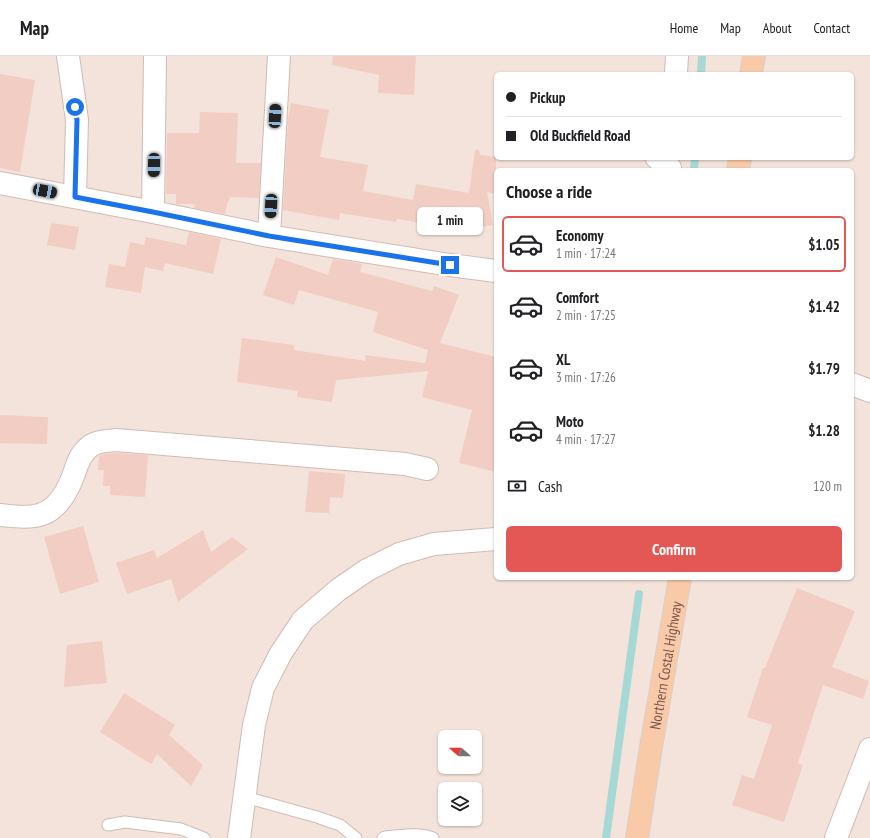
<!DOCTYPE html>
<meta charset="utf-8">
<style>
body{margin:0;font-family:"PT Sans Narrow",sans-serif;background:#f2f2f2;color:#202124;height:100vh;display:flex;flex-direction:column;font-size:15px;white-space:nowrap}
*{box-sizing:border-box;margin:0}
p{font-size:13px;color:#757577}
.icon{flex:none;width:22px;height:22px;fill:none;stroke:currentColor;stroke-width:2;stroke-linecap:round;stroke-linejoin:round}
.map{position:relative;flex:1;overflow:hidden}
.panel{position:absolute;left:494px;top:112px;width:360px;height:412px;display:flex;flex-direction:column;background:#fff;border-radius:6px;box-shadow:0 1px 3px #0004}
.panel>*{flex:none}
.guide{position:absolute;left:494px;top:16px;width:360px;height:88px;border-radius:6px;box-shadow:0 1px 3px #0004;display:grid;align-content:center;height:88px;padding:0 12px;background:#fff}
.needle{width:26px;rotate:290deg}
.fabs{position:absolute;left:438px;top:674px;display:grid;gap:8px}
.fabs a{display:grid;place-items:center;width:44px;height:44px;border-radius:6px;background:#fff;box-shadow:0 1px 3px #0004;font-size:20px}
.end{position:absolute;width:18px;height:18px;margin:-9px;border:5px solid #1a73e8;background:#fff;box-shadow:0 0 0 2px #fff}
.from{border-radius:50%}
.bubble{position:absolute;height:28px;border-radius:6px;background:#fff;box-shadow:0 1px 3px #0004;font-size:13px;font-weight:700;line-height:28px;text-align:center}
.car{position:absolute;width:12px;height:24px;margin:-12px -6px;border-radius:5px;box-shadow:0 0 3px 1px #0007;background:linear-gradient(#222 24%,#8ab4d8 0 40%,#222 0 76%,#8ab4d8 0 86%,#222 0)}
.guide b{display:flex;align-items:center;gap:14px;height:38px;font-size:15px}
.guide b+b{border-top:1px solid #e0e0e0}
.guide i{width:10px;height:10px;background:#202124}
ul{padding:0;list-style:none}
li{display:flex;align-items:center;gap:12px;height:56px;margin:0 8px 6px;padding:0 4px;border:2px solid transparent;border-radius:6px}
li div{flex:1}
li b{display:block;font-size:15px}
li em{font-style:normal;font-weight:700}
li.on{border-color:#e35855}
li>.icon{width:36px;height:36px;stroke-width:1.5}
h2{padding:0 12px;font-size:18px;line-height:48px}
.pay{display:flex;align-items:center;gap:10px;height:44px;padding:0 12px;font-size:15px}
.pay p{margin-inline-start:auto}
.action{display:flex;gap:8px;margin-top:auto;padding:8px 12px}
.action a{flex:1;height:46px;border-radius:6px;background:#e35855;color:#fff;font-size:16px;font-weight:700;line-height:46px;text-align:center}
header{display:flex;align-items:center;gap:24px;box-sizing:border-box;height:56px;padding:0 20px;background:#fff;border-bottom:1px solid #e0e0e0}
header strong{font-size:19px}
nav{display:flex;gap:22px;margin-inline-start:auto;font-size:14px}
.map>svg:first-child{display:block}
.residential{fill:#f4e3da;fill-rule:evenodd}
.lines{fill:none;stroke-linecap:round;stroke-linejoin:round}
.stream{stroke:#a6d8d6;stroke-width:8}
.building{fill:#f2cdc4}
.service-casing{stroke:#d2bbb4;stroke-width:13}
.minor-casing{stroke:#d2bbb4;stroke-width:24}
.primary-casing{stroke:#d9cfcd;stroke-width:24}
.service{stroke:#fff;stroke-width:11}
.minor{stroke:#fff;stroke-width:22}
.primary{stroke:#f9caa7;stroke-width:22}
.route{stroke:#1a73e8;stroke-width:5}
.labels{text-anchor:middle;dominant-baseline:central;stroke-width:3;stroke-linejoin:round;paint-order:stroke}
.street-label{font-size:15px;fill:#78554e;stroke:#fff8f3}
</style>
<header>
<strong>Map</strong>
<nav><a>Home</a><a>Map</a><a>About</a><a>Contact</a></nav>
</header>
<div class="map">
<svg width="870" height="782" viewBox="0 0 870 782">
<rect width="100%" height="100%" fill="#fcf3ec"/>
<path class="residential" d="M0 0H870V782H0ZM496 18H852V102H496ZM496 114H852V522H496ZM445 681H475V711H445ZM445 733H475V763H445Z"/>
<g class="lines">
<path class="stream" d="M701 18 702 0
M694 114 695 102
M606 782 639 538"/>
</g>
<path class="building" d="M333 0H416L414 39 378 37 379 19 332 9Z
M0 18 35 24 20 116 0 112Z
M291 47 329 54 320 101 368 109 363 135 413 144 416 128 469 137 475 94H479L480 99 496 101V138L487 136 493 169 464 174 397 163 396 166 340 157 339 164 283 154 288 63Z
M200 56 238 57 236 107H261L259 142 230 141 229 145H228L225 158 194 152 195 148H176V138H166L167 77H199Z
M51 167 79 171 75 194 47 189Z
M189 176 221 183 213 218 165 207 163 215 145 211 141 237 105 231 109 208 125 211 130 186 144 189 146 181 186 189Z
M276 201 328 219 333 203 362 208 360 216 432 235 434 230 459 239 440 287 496 301V416L459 407 472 354 422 341 428 315 336 324 332 346 297 341 298 335 237 326 242 282 294 289V294L366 305 365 299 425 307 428 294 373 276 378 256 299 234 294 249 263 239Z
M0 359 48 361 47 388 0 387Z
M116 397 148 399 145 441 110 439V430H103L104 414H98L99 400 106 398Z
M309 415 345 418 343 442 330 441 329 457 305 456Z
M83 470 99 526 60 538 44 481Z
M203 474 211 496 232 481 248 493 178 546 171 523 127 538 116 507 154 494 157 502Z
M797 532 855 555 832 611 869 625 863 643 823 629 798 707 803 709 784 766 732 749 742 719 754 723 772 669 747 661 763 612H765Z
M102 585 107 627 64 631 67 589Z
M124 637 175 669 169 679 203 709 191 730 157 698 151 708 100 676Z"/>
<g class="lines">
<defs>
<path id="service" d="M245 741 317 761 340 769 356 782
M108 769 125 766 181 773 204 782
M383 782 385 781C400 780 420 776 433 782"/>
<path id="minor" d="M68 0 77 64 75 141
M676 18 677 0
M657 102 670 112
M0 127 153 156 269 180 450 209 496 215
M153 156 155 0
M269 180 279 0
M852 328 870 335
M0 459C11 460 23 462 34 460 53 458 65 440 72 423 76 413 78 401 87 393 94 385 106 385 116 384L405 408 427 413
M239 782 254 669 263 632 281 597 303 564 338 534 367 514 399 498 434 488 496 483
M836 782 870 693"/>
<g id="primary">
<path d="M751 18 754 0"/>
<path d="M738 114 740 102"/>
<path id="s1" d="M637 782 650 697 680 522"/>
</g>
</defs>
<use href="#service" class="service-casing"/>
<use href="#minor" class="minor-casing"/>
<use href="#primary" class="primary-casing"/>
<use href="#service" class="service"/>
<use href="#minor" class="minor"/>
<use href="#primary" class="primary"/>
</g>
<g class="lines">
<path class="route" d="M75 51 77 64 75 141 153 156 269 180 450 209"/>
</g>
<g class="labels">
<g class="street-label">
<text stroke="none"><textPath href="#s1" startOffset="175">Northern Costal Highway</textPath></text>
</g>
</g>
</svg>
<div class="fabs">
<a><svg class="needle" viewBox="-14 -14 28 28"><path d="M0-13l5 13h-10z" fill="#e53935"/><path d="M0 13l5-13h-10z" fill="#757577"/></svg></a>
<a><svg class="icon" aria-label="layers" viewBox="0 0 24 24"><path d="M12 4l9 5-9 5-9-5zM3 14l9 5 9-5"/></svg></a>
</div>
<i class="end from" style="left:75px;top:51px"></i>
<i class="end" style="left:450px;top:209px"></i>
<div class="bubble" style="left:417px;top:151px;width:66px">1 min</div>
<i class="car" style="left:275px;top:60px;rotate:3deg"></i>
<i class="car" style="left:154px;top:109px;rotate:181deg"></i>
<i class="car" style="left:45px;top:135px;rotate:101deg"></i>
<i class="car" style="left:271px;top:150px;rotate:183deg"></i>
<div class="guide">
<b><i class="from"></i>Pickup</b>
<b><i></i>Old Buckfield Road</b>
</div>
<section class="panel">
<h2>Choose a ride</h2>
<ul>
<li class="on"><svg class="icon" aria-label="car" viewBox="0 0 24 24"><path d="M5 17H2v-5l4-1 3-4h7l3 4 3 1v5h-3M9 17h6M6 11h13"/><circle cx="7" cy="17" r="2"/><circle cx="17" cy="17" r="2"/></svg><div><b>Economy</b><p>1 min · 17:24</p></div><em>$1.05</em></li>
<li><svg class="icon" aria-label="car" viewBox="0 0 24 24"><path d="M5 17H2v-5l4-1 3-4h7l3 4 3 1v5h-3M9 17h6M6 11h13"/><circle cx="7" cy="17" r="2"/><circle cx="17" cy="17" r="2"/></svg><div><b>Comfort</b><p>2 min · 17:25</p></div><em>$1.42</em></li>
<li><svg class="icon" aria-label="car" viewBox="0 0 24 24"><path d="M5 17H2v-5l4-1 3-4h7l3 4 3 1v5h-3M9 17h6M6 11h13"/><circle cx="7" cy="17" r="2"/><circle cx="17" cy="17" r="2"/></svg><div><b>XL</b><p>3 min · 17:26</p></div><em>$1.79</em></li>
<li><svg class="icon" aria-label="car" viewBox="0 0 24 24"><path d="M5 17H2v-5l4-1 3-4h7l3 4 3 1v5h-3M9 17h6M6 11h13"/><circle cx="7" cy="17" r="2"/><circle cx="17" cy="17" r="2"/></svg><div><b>Moto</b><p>4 min · 17:27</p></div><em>$1.28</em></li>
</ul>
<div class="pay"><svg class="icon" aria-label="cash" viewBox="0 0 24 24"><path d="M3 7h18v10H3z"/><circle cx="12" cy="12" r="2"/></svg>Cash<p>120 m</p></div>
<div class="action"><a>Confirm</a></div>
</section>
</div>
